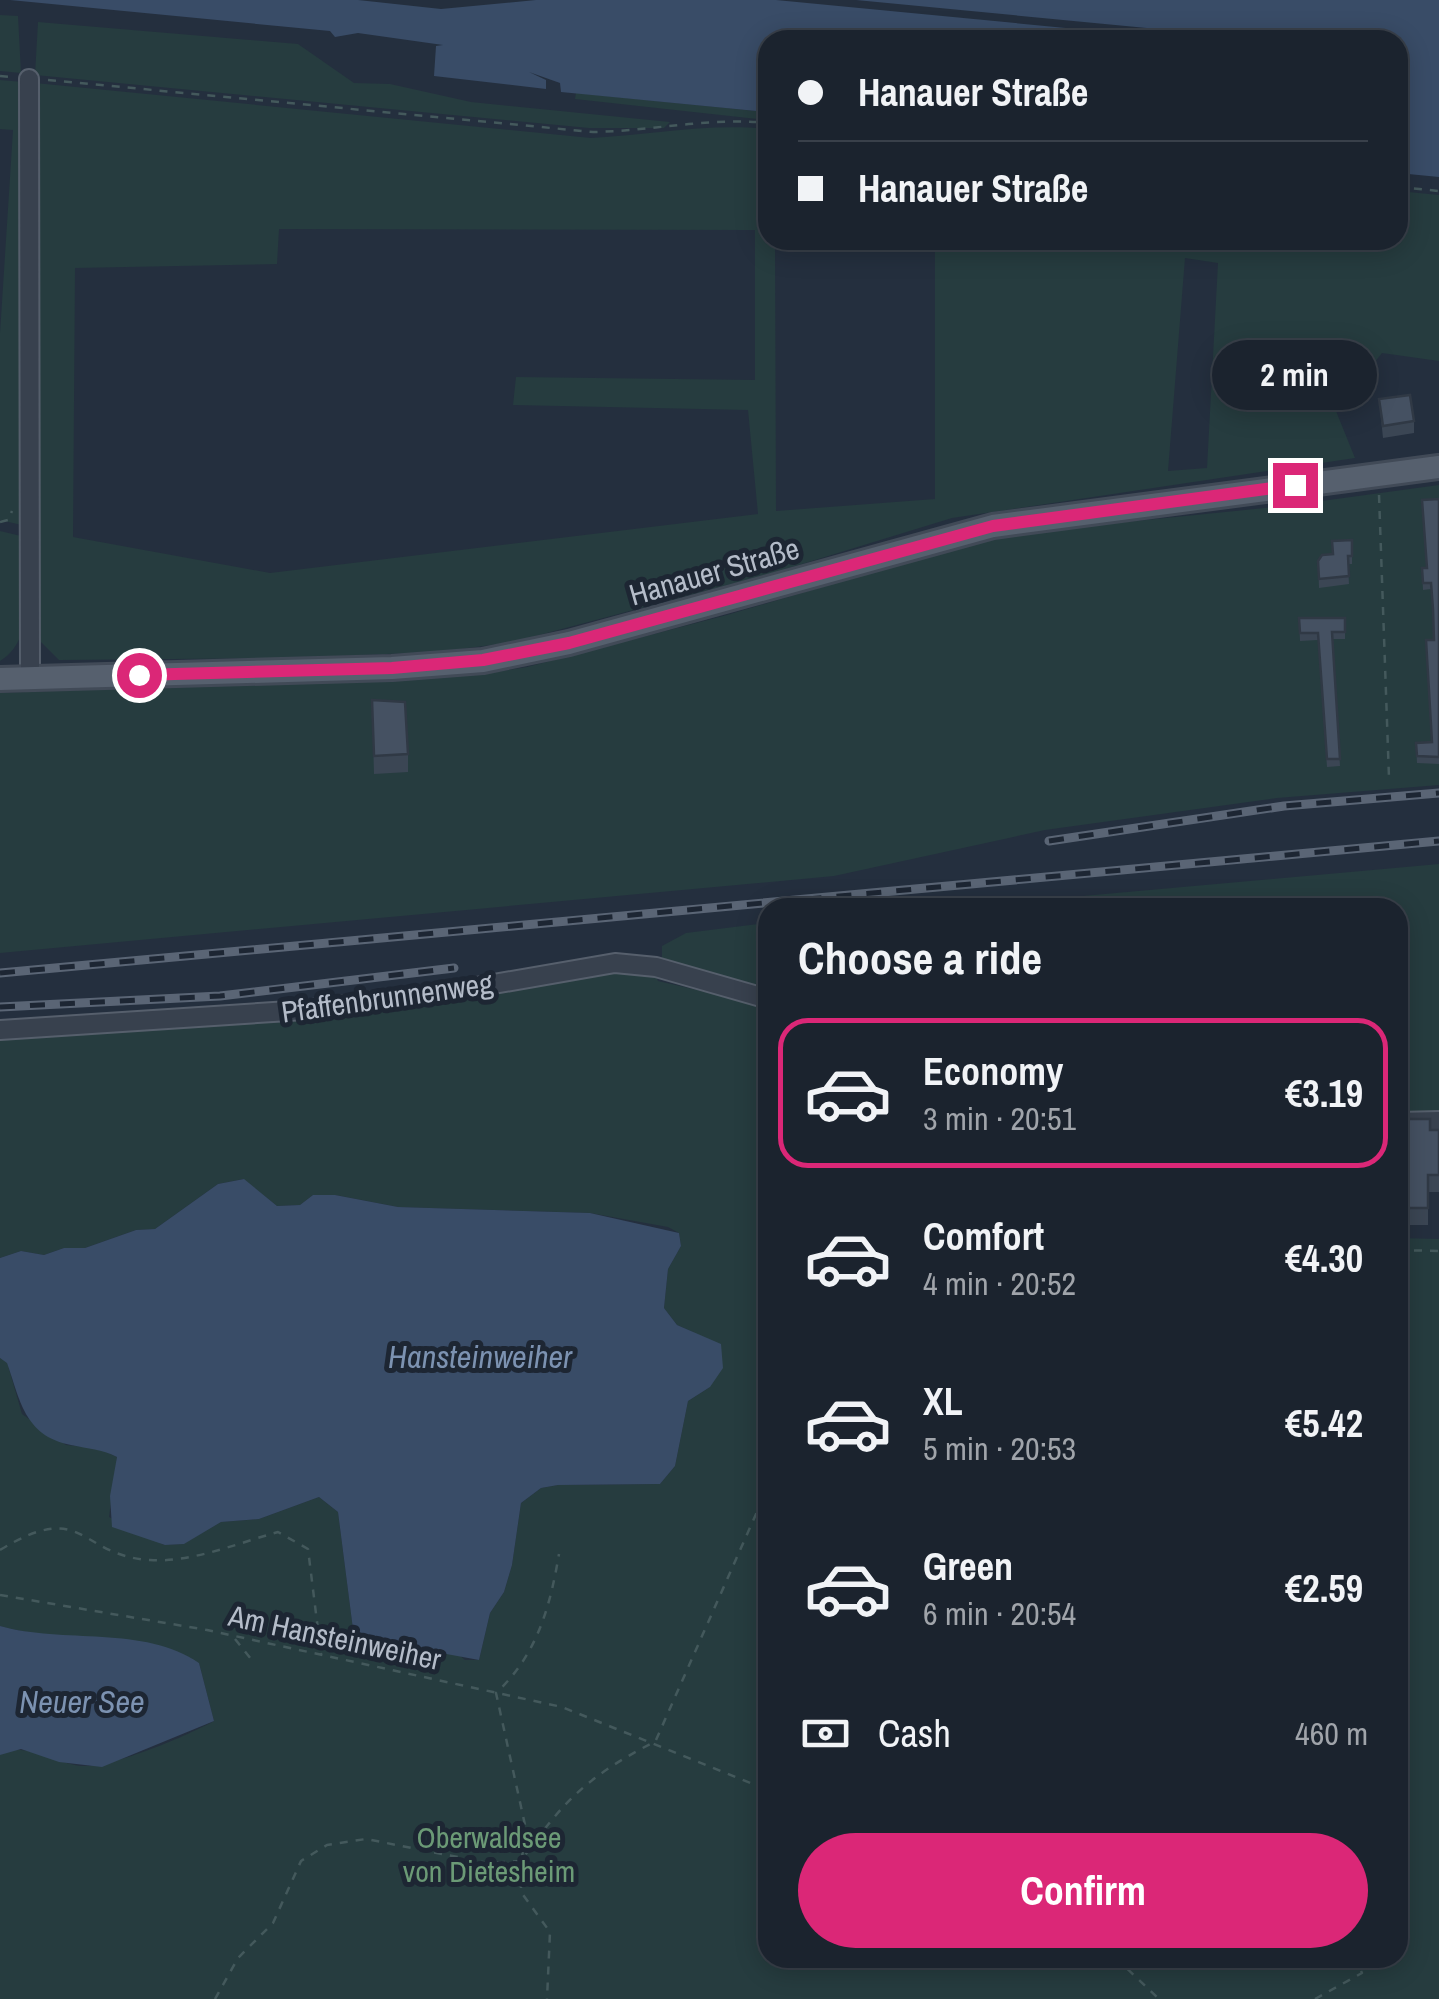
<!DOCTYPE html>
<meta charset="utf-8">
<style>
body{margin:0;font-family:"Archivo Narrow",sans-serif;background:#282f3a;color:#f1f3f6;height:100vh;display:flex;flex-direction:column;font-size:38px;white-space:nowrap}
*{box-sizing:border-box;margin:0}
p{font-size:32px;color:#a0a4aa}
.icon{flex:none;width:55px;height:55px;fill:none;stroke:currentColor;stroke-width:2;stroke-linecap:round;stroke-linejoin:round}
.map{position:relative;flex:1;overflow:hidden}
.drawer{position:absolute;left:758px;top:898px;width:650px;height:1070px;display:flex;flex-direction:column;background:#1b232e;border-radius:30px;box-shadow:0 5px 25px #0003,0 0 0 2px #39404a}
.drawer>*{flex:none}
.guide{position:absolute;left:758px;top:30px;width:650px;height:220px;border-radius:30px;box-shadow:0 5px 25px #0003,0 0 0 2px #39404a;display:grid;align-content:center;height:220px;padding:0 40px;background:#1b232e}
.end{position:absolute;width:45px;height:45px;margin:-22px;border:12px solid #db2777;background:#fff;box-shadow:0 0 0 5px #fff}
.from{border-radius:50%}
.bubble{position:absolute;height:70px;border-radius:35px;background:#1b232e;box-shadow:0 5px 25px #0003,0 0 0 2px #39404a;font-size:32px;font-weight:700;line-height:70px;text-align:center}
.guide b{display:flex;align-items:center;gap:35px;height:95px;font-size:38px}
.guide b+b{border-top:2px solid #39404a}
.guide i{width:25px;height:25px;background:#f1f3f6}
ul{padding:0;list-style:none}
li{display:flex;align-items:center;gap:30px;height:150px;margin:0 20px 15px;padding:0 20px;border:5px solid transparent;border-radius:30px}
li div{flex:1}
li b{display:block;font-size:38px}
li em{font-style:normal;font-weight:700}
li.active{border-color:#db2777}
li>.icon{width:90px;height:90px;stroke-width:1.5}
h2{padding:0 40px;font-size:45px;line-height:120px}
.pay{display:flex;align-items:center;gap:25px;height:110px;padding:0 40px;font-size:38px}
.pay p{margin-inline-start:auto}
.action{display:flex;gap:20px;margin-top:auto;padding:20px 40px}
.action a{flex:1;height:115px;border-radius:60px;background:#db2777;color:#fff;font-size:40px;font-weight:700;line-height:115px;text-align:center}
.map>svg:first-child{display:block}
.green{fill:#263c3f;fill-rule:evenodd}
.water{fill:#394c67}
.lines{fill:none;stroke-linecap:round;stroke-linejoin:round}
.minor-casing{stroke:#565f6c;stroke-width:22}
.major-casing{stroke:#414a57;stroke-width:28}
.path{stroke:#44595c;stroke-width:2.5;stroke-dasharray:8 8;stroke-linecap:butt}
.minor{stroke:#38414e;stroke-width:18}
.major{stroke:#56606e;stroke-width:22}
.rail-casing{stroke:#5a6575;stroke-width:9}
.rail{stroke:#1d2633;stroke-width:5;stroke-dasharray:15;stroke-linecap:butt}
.wall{fill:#3b4654}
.building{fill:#455162;stroke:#303945;stroke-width:2.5}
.route{stroke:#db2777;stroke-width:12}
.labels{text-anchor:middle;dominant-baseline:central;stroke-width:10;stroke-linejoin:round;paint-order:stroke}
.street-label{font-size:30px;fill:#b4bcc9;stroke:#1d2633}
.park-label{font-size:30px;fill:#6b9a76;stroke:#1d2633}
.water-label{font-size:32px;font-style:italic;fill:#7c92b1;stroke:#1d2633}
</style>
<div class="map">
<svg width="1439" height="1999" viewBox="0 0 1439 1999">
<rect width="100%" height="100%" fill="#242f3e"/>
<path class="green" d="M0 15 18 16 21 73 0 71Z
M38 22 298 44 354 83 390 84 471 102 670 122 664 128H589L35 75Z
M0 80 24 82 26 526 0 520V334L13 130 0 129Z
M35 83 591 138C651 135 708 123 767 129L768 240H775L776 511 935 499V240H1398V191L1439 195V361L1382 353 1336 411 1355 458 952 518 776 572 513 642 438 652 284 658 59 660 36 637ZM279 229 755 230V380L516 377 513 405 748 410 758 514 270 573 73 537 75 268 277 264ZM1185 258 1218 263 1207 468 1168 471Z
M576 93 767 112V120L575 99Z
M1439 485V785L1277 798 1045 830 834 876 0 953V693L484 674 527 667 727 615 964 545 1056 529 1285 506Z
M0 531 21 536C22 577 39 638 0 661Z
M1439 864V1112H1398V908H948Z
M767 923V992L662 960V946L686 933Z
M611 967 654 972 658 981 767 1006 768 1958H1398V1238L1439 1239V1999H0V1755C20 1739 57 1764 82 1766 111 1768 187 1736 214 1721L199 1663C135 1633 67 1645 0 1626V1358L7 1362 22 1414 66 1445 98 1448 117 1457 109 1517 164 1545 183 1544 221 1522 259 1519 319 1497 338 1512 354 1637 457 1653 465 1660H479L490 1613 504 1592 512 1565 521 1503 541 1488 558 1485 660 1484 675 1466 688 1401 710 1387 693 1332 677 1325 664 1308 668 1269 681 1246 679 1233 668 1227 590 1213 398 1207 335 1195H313L300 1205 277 1206 243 1179 218 1184 155 1229 136 1230 85 1248H64L44 1255 21 1251 0 1258V1039C207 1031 407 1004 611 967Z"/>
<path class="water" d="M10 0H358L441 9 536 0H776L1191 40H768L767 112 561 92 560 83 529 72 546 80V89L434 76 436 46 443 45 358 33 335 37 330 31Z
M856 0H1439V177L1398 173V40H1272Z
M244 1179 277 1206 300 1205 313 1195H335L398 1207 590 1213 679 1233 681 1246 668 1269 664 1308 677 1325 721 1344 723 1368 710 1387 688 1401 675 1466 660 1484 558 1485 541 1488 521 1503 512 1565 504 1592 490 1613 479 1660 354 1637 338 1512 319 1497 259 1519 221 1522 184 1544 165 1545 112 1527 110 1496 117 1457C101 1449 89 1449 71 1445 24 1436 20 1399 7 1363L0 1358V1258L21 1251 44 1255 64 1248H85L136 1230 155 1229 218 1184Z
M0 1626C63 1644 144 1625 199 1663L214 1721 102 1767 59 1762 21 1749 0 1755Z"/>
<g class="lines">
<defs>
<path id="minor" d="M29 79 30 678
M0 1030 304 1010 442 993 615 963 656 967 768 999
M1398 1122 1439 1121"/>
<path id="major" d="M0 679 392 668 483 661 569 643 993 526 1439 467"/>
</defs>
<use href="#minor" class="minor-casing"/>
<use href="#major" class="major-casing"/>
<path class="path" d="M0 76 10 77
M48 80 593 132C653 131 708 117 768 123
M1398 187 1439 191
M1379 495 1389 778
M0 522 8 520 12 511
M1115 908V901
M1398 1250 1439 1251
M0 1550C85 1498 78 1556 150 1560 191 1563 238 1543 278 1532L308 1549 321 1654
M0 1595 207 1630 562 1707 768 1790
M235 1639 251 1659
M656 1740 768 1487
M522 1856 527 1834 496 1693C537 1655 550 1607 559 1554
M521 1864V1892L550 1932 547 1999
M1116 1958 1159 1999
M215 1999 238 1958 273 1923 301 1861 327 1845 366 1839 488 1863 521 1861C564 1800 587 1777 654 1742
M1315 1999 1362 1973 1355 1958"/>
<use href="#minor" class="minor"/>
<use href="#major" class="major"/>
<defs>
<path id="rail" d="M1049 841 1284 806 1439 793
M0 973 1439 841
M0 1007 220 996 454 968"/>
</defs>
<use href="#rail" class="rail-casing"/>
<use href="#rail" class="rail"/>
</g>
<path class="wall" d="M1379 399 1414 421V433L1383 438Z
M1439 499V764L1417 763 1416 743 1432 742 1433 615 1431 589 1423 590 1422 568H1426Z
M1352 540V564H1348L1349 584 1319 588 1318 561 1332 554Z
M1299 618H1345V639H1332L1340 766 1327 767 1318 640 1300 641Z
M372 700 408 754V772L374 774Z
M1401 1119 1430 1130H1439V1192H1428V1225H1401Z"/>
<path class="building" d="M1410 395 1414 421 1383 426 1379 399Z
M1439 499V757L1417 756 1416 743 1432 742 1426 640H1434L1433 609 1431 583H1423L1422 568H1427L1422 500Z
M1352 540V556H1348L1349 576 1319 579 1318 561 1322 555 1333 554 1332 541Z
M1299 618H1345V632H1332L1340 759H1327L1318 633H1300Z
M372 700 405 702 408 754 374 756Z
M1037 899V908H1019L1018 901Z
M983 901V908H938V903Z
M1401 1119H1430V1130H1439V1175H1428V1208H1401Z"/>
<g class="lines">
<path class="route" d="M139 675 392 668 483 660 569 643 993 526 1295 485"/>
</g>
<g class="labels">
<g class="street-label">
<text transform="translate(714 571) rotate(-16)">Hanauer Straße</text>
<text transform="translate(387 997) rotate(-8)">Pfaffenbrunnenweg</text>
<text transform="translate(335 1637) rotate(12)">Am Hansteinweiher</text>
</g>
<g class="park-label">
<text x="489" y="1837">Oberwaldsee<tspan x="489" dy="34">von Dietesheim</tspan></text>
</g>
<g class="water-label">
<text x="480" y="1356">Hansteinweiher</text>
<text x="82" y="1701">Neuer See</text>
</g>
</g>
</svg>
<i class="end from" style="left:139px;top:675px"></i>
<i class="end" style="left:1295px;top:485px"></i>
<div class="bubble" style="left:1212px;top:340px;width:165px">2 min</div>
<div class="guide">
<b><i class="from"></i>Hanauer Straße</b>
<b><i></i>Hanauer Straße</b>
</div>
<section class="drawer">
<h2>Choose a ride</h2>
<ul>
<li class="active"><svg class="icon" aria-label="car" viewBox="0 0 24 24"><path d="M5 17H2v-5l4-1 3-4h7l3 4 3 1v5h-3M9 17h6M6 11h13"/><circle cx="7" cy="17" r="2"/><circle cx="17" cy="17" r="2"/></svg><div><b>Economy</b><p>3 min · 20:51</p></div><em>€3.19</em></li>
<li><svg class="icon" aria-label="car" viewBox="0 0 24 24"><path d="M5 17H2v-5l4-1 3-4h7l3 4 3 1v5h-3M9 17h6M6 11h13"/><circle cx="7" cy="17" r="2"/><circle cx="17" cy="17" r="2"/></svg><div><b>Comfort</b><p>4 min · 20:52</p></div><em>€4.30</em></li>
<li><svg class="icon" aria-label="car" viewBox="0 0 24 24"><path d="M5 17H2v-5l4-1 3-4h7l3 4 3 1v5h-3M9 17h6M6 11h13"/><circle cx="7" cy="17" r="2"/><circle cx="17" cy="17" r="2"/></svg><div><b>XL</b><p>5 min · 20:53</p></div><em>€5.42</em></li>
<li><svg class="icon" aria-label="car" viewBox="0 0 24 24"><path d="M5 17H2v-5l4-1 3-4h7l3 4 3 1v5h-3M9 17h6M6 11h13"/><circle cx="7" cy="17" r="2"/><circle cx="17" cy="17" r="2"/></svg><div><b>Green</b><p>6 min · 20:54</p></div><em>€2.59</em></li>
</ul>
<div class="pay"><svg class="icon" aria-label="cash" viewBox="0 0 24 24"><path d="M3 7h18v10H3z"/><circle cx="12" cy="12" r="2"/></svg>Cash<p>460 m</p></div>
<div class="action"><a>Confirm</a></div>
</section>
</div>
